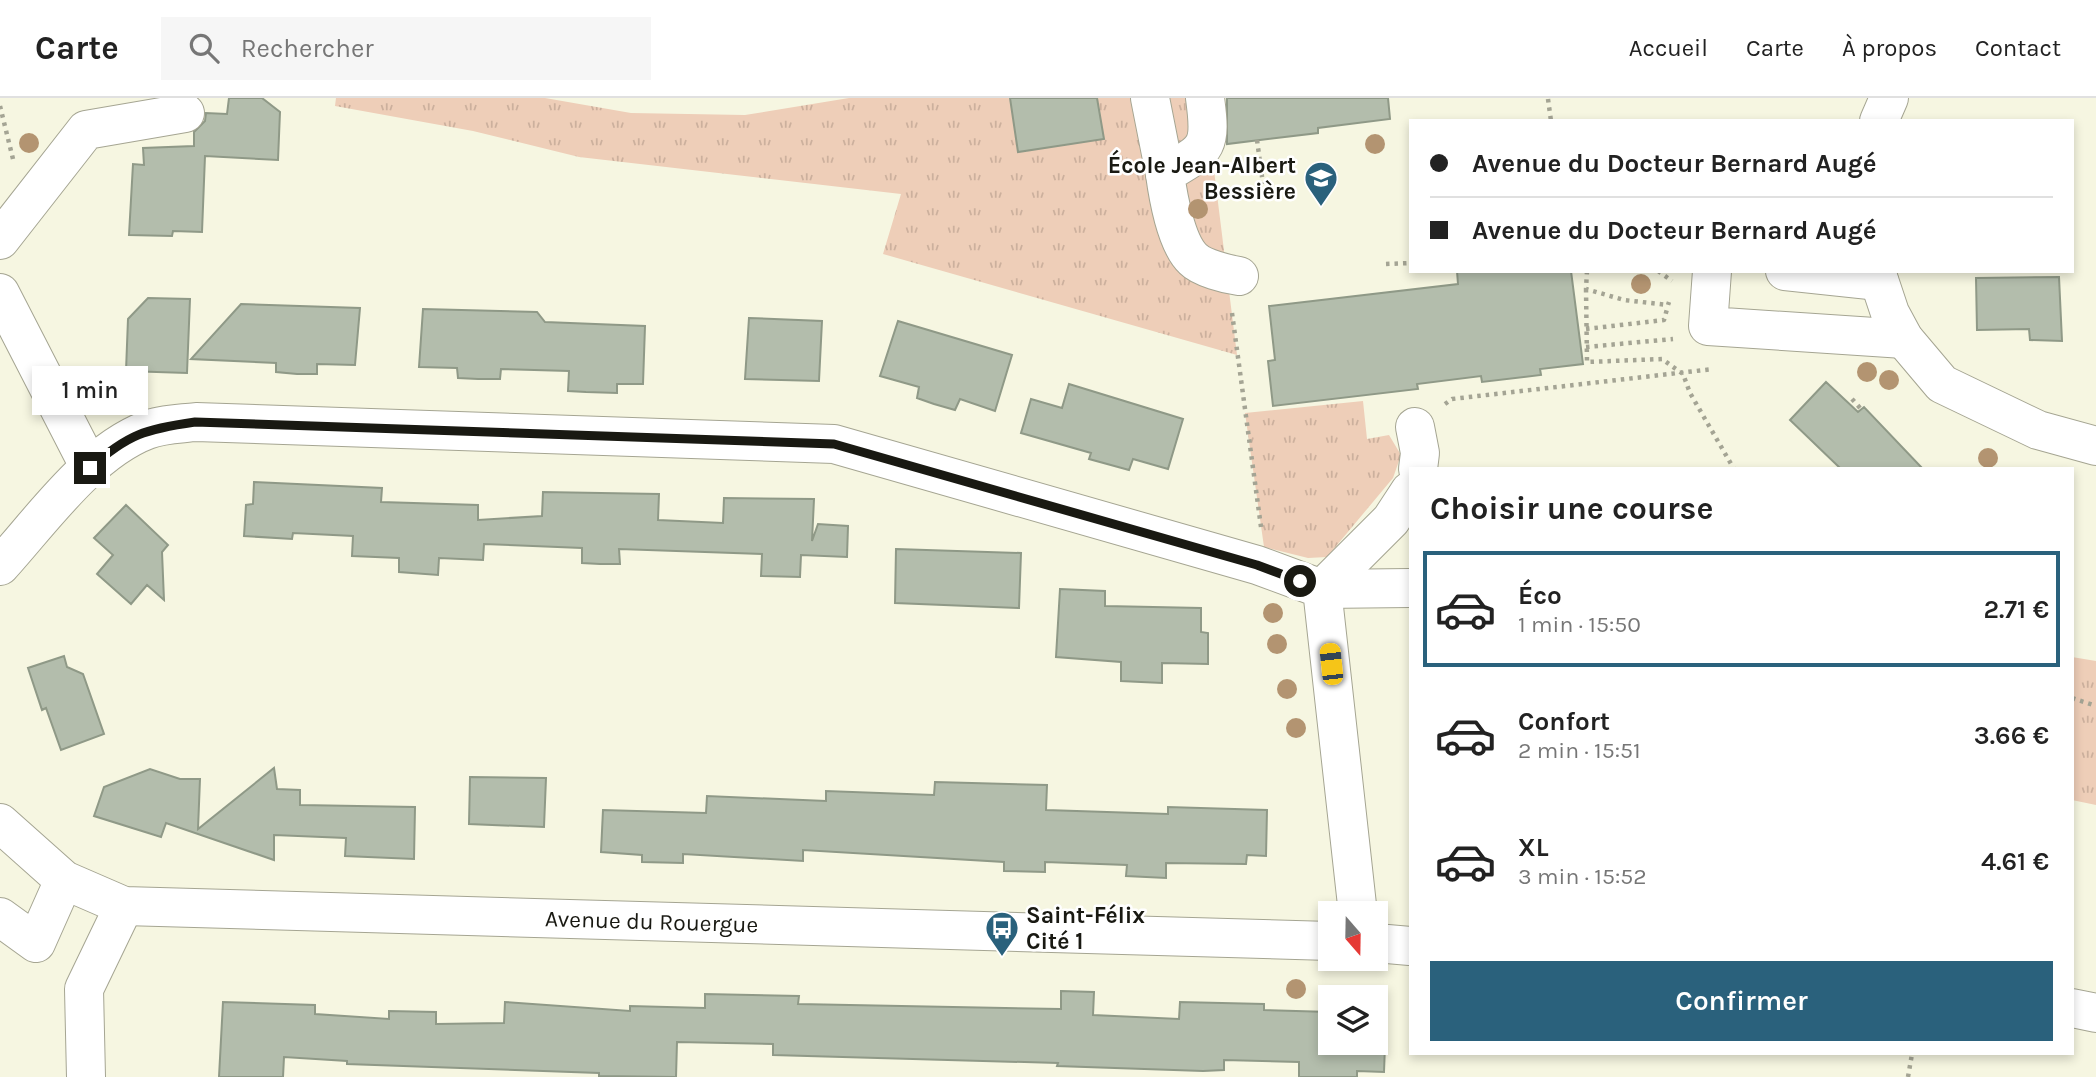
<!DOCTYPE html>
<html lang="fr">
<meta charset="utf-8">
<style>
body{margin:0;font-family:Karla,sans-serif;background:#f6f6f6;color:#222;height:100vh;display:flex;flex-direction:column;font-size:26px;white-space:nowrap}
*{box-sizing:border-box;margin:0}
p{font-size:23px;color:#767676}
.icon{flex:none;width:38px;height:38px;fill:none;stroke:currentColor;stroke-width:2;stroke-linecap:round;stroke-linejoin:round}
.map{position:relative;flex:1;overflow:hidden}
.panel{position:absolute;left:1409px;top:369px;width:665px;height:588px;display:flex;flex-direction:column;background:#fff;border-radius:0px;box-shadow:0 4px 10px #0003}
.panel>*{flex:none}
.banner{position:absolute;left:1409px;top:21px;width:665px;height:154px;border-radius:0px;box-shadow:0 4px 10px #0003;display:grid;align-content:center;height:154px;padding:0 21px;background:#fff}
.needle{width:46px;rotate:160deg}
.buttons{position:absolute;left:1318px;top:803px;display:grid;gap:14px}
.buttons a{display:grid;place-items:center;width:70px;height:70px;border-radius:0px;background:#fff;box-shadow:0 4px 10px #0003;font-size:35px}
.end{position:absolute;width:32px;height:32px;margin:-16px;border:9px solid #191912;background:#fff;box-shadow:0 0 0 4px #fff}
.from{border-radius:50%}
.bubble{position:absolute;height:49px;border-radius:0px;background:#fff;box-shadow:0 4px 10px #0003;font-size:23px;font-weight:600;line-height:49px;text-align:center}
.car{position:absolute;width:21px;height:42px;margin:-21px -10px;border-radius:9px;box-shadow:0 0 5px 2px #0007;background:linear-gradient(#f5c518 24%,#345 0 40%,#f5c518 0 76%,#345 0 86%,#f5c518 0)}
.banner b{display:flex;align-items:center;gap:24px;height:66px;font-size:26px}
.banner b+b{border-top:2px solid #e0e0e0}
.banner i{width:18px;height:18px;background:#222}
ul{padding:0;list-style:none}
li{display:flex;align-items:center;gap:21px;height:116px;margin:0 14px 10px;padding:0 7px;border:4px solid transparent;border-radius:0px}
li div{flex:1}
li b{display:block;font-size:26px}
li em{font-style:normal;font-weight:600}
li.on{border-color:#2a617c}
li>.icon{width:63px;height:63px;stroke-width:1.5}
h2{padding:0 21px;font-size:32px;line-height:84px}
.action{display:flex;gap:14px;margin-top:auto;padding:14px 21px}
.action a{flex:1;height:80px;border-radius:0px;background:#2a617c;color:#fff;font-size:28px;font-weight:600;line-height:80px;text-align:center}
header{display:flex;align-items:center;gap:42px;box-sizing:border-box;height:98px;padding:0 35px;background:#fff;border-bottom:2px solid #e0e0e0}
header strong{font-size:33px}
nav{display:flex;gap:38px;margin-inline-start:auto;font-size:24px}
.search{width:490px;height:63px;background:#f6f6f6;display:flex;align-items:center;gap:18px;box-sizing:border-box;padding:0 24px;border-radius:0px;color:#767676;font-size:26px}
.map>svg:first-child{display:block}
.park{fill:url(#park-tufts)}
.building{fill:#b3bdac;stroke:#8f9987;stroke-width:2}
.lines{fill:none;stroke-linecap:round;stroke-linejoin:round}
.minor-casing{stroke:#a5a592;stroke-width:40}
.path{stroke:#a4a494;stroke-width:4.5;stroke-dasharray:3.5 5;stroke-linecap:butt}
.minor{stroke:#fff;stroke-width:38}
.tree{fill:#b39471}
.route{stroke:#191912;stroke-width:9}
.labels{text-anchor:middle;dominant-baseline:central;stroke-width:5;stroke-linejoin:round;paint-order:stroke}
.poi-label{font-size:23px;font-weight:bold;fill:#191912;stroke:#fff;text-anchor:end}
.street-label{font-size:23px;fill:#191912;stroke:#fff}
</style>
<header>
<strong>Carte</strong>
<div class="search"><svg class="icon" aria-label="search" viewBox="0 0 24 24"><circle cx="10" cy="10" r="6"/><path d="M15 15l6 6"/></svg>Rechercher</div>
<nav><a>Accueil</a><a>Carte</a><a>À propos</a><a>Contact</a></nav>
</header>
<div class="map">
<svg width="2096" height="979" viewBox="0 0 2096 979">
<defs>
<pattern id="park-tufts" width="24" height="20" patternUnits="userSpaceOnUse" patternTransform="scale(1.75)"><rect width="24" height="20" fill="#eeceb8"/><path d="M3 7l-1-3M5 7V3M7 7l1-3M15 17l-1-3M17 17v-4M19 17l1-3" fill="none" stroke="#ccb09d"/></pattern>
</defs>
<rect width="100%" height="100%" fill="#f6f6e1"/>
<path class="park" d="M336 0H545L631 15 745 17 849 0H1205L1237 257 883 156 901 96 579 59 473 33 335 8Z
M1363 303 1367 341 1389 337 1401 357 1393 380 1327 459 1308 460 1264 449 1245 315Z
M2072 559 2096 563V707L2072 702Z"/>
<path class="building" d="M229 0H262L280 14 278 62 205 58 202 134 173 133 172 138 129 137 133 66 144 67 143 50 194 48V34L205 23 206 15 227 16Z
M1010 0H1097L1104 41 1018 54Z
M1227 0H1388L1390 21 1318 30V35L1227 46Z
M1457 173H1571L1583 266 1540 271 1541 277 1482 284 1481 278 1417 286 1418 291 1273 308 1268 263 1275 262 1269 208 1458 186Z
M2059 179 2062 243 2030 242 2029 231 1977 232 1976 180Z
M148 200 190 201 187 275 126 273 128 221Z
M241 206 360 210 355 267 317 266V276H297L276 274V265L191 261Z
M423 211 537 214 545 224 645 228 643 286H617V295L586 294 568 293 569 273 501 271 500 281H478L458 280 457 270 419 269Z
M749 220 822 223 819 283 745 281Z
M898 223 1012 257 995 313 960 301 955 312 934 306 917 300 919 289 880 278Z
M1826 284 1858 314 1864 309 1923 371H1841L1790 322Z
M1069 286 1183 321 1168 371 1133 361 1129 372 1089 361 1091 355 1021 335 1031 301 1062 310Z
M254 384 382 390 381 404 478 407V422L542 418 543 394 659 396 658 422 723 425 724 400 814 401 812 443 818 426 848 428 847 459 801 457 800 479 761 478 762 456 619 451 620 466H600L582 465V450L484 446 483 462 439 460 438 477 399 474V460L352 458 353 438 293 435 292 441 244 438 246 407 253 406Z
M126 407 168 447 162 454 164 502 147 487 131 506 97 476 113 457 94 440Z
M896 451 1021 455 1019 510 895 505Z
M1060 491 1105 493V508L1201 510V534L1208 535V566L1162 565V585L1141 584 1121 583V564L1056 559Z
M64 558 67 569 83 576 104 636 61 652 46 610 42 612 28 570Z
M274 670 277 691 300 692V707L415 709 414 761 345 758 346 740 274 737V762L166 725 161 739 94 718 104 689 150 671 180 681H200L198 731Z
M470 679 546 680 544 729 469 726Z
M935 684 1047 687 1046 712 1168 716V709L1267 712 1266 758 1247 757 1246 766 1166 765V780L1126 778 1127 767 1045 764V774L1004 773V764L803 752V763L683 756V765L642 764V757L601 754 603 712 706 715 707 698 826 703V693L934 697Z
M1061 893 1094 894 1093 917 1179 921 1180 904 1264 906V912L1330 914V945H1376V920L1386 921 1384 974 1357 973V979H1299V964L1224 962V972L1203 973 1057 968 1058 965 773 957V946L677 944 676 979 599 978V975L347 966V963L284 959 283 979H219L223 904 315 907V916L389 921V913L436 914V926L504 925 505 904 630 913V908L705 910V896L799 898 798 906 1061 911Z"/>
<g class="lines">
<defs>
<g id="minor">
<path d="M1150 0 1165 76"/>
<path d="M1205 0C1212 51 1207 51 1165 76 1168 98 1176 145 1193 161 1202 170 1226 176 1239 178"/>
<path d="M1879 23 1889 0"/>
<path d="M0 142 86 32 185 15"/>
<path d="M1712 173 1708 228 1904 241"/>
<path d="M1785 173 1879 183"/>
<path d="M1876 173 1890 215 1904 241 1942 286 2038 332 2096 348"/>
<path d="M0 195 90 370"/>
<path d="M1415 329 1420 355 1418 371"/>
<path d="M0 468C41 423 89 354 147 332 162 326 180 326 196 324L834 346 1257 467 1322 491 1358 816"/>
<path d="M1322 491 1391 422 1410 393"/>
<path d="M1322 491 1410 490"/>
<path id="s1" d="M0 725 64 782 124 808 1330 843"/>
<path d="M0 819 36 845 64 782"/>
<path d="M1376 845 1410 848"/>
<path d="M2072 910 2096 915"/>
<path d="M86 979 84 891 124 808"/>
</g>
</defs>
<use href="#minor" class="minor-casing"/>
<path class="path" d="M1548 1 1551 23
M0 8 13 61
M1257 42 1263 86
M1386 166 1410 165
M1587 173 1586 191 1624 202 1668 207 1669 204
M1658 173 1672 183
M1586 191 1587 264 1662 261 1683 276 1690 295 1734 371
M1232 215 1261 429
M1586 231 1664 222 1667 211
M1586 249 1673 241
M1852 301 1861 311
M1445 306 1452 301 1713 271
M2072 600 2096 608
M1908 979 1912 956"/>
<use href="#minor" class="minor"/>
</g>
<g class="tree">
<circle cx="29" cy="45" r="10"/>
<circle cx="1375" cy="46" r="10"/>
<circle cx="1198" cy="111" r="10"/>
<circle cx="1641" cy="186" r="10"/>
<circle cx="1867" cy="274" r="10"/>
<circle cx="1889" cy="282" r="10"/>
<circle cx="1988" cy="360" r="10"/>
<circle cx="1273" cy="515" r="10"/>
<circle cx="1277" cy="546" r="10"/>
<circle cx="1287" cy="591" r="10"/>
<circle cx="1296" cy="630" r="10"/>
<circle cx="1296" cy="891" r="10"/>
</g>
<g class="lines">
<path class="route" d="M90 370C128 336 146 331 195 324L834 346 1257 467 1300 483"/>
</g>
<defs>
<symbol id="school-pin" viewBox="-11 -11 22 30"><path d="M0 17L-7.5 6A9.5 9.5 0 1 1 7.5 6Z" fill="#2a617c" stroke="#fff"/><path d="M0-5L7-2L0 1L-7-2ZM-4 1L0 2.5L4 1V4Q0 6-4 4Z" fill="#fff"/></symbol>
<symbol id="bus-pin" viewBox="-11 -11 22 30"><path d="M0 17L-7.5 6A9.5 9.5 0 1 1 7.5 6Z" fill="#2a617c" stroke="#fff"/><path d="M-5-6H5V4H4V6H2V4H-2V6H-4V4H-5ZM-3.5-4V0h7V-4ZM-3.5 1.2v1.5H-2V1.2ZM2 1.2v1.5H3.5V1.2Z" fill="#fff"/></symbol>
</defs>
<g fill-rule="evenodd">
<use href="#school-pin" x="1302" y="61" width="38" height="52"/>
<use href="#bus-pin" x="983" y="811" width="38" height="52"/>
</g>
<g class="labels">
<g class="poi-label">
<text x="1296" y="67">École Jean-Albert<tspan x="1296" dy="26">Bessière</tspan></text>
<text x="1026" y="817" text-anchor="start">Saint-Félix<tspan x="1026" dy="26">Cité 1</tspan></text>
</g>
<g class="street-label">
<text stroke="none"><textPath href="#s1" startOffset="679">Avenue du Rouergue</textPath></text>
</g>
</g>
</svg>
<div class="buttons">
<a><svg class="needle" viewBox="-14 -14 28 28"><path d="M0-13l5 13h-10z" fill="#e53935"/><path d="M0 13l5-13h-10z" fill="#767676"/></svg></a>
<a><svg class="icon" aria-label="layers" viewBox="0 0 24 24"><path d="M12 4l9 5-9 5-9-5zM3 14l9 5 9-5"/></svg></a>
</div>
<i class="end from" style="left:1300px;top:483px"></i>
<i class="end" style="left:90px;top:370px"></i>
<div class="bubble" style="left:32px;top:268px;width:116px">1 min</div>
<i class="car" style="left:1331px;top:566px;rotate:354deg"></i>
<div class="banner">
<b><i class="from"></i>Avenue du Docteur Bernard Augé</b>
<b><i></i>Avenue du Docteur Bernard Augé</b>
</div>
<section class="panel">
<h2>Choisir une course</h2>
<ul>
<li class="on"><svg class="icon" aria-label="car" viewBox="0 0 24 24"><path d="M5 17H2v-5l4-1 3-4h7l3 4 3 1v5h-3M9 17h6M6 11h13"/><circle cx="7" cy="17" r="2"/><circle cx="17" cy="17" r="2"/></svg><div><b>Éco</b><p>1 min · 15:50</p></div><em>2.71 €</em></li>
<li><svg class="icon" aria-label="car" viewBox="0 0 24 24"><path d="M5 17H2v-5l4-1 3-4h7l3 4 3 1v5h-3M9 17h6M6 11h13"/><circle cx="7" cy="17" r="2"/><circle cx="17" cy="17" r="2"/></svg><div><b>Confort</b><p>2 min · 15:51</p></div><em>3.66 €</em></li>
<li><svg class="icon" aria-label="car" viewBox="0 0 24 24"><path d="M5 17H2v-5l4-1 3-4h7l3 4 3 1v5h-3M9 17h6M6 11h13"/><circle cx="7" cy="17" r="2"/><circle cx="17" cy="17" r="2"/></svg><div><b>XL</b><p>3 min · 15:52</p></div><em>4.61 €</em></li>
</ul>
<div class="action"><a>Confirmer</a></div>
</section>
</div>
